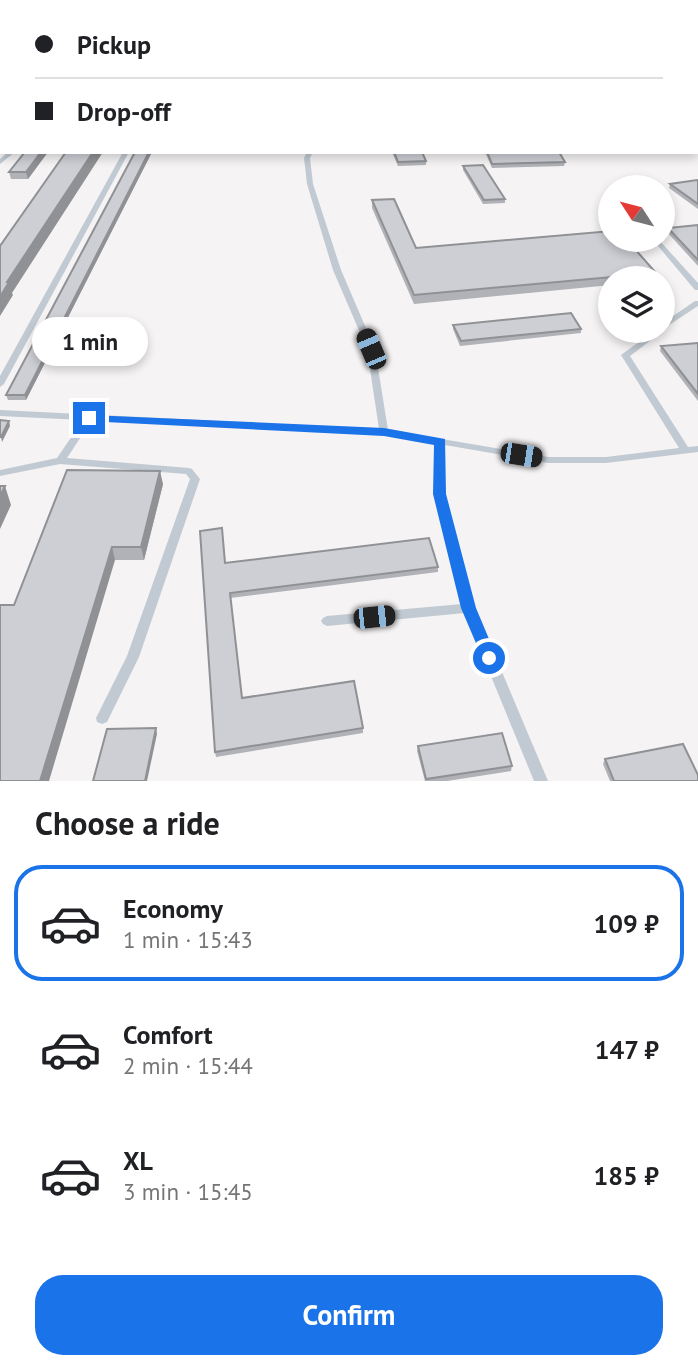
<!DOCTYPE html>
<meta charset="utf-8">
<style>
body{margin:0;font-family:"PT Sans",sans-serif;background:#f6f6f6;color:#202124;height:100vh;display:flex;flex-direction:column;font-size:26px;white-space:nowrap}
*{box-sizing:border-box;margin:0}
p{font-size:23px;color:#757577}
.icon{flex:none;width:38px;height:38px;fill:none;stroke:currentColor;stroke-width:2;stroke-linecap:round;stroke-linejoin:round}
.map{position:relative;height:781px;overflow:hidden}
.sheet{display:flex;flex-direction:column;background:#fff;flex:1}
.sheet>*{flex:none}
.hud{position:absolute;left:0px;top:0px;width:698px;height:154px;box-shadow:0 4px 10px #0003;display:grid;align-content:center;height:154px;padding:0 35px;background:#fff}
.needle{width:46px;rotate:306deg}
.fabs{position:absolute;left:598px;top:175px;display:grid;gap:14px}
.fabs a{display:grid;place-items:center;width:77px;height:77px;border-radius:50%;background:#fff;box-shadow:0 4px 10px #0003;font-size:35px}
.end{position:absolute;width:32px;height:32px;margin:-16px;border:9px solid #1a73e8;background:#fff;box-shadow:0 0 0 4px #fff}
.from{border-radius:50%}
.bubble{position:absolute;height:49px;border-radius:24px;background:#fff;box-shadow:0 4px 10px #0003;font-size:23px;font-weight:700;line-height:49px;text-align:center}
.car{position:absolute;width:21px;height:42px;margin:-21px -10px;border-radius:9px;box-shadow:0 0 5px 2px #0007;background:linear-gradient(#222 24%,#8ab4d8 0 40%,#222 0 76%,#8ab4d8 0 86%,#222 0)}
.hud b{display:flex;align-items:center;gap:24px;height:66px;font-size:26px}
.hud b+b{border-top:2px solid #e0e0e0}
.hud i{width:18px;height:18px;background:#202124}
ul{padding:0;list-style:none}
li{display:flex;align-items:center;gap:21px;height:116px;margin:0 14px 10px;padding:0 21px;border:4px solid transparent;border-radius:28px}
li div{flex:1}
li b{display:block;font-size:26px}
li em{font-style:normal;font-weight:700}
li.selected{border-color:#1a73e8}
li>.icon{width:63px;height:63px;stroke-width:1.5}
h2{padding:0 35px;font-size:32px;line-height:84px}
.cta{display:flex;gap:14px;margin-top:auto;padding:14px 35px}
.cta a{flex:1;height:80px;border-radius:28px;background:#1a73e8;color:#fff;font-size:28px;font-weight:700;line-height:80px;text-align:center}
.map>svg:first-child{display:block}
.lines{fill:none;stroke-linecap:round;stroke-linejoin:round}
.lane{fill:#c1cad2;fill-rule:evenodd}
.rail{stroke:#b5b8bd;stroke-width:2}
.wall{fill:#b0b2b7}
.shaded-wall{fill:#909195}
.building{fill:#cdcfd5;stroke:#909195;stroke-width:2}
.route{fill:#1a73e8}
</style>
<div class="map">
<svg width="698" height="781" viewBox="0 0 698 781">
<rect width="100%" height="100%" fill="#f5f3f3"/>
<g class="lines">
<path class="lane" d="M8 152H15L0 164V159Z
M123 152H129L4 384 0 387V376Z
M307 152H313L310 158 313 184 341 270 375 349 388 430 548 457H606L679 448 621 355 654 331H663L630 356 688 447 698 446V452L606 463H548L445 445 444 494 475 608 548 781H534L465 613 327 626 323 624 321 621 323 618 327 616 462 604 434 494 435 444 384 435 92 420 67 458 189 468 192 469 200 479 139 657 107 722 102 724 97 722 96 718 127 656 190 479 186 474 60 464 0 476V470L57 458 83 420 0 416V410L379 429 367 349 333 270 307 184 304 158Z
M653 240H659L698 283V290H695Z
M695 301H698V306L663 329V323Z"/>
<path class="rail" d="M248 2 263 0
M282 2 299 0
M319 2 330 0"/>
</g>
<path class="wall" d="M696 46H698V105L696 104Z
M25 152H48L28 179H11L9 172Z
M135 152H152L26 400H8L6 395Z
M392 152H422L426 161V165L398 166Z
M485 152H559L565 162 564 166 492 168Z
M463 166 505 199V203L483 204 463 170Z
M698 181V209L669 188 670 184Z
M372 200 416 248 656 273 654 278H611V285L414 304 372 208Z
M698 225V266L667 232 668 228Z
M453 325 581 329V333L460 346 453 329Z
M698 343V401L660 351 661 346Z
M163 484 144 560H115L14 605Z
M225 563 438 567V572L230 598 242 698 363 728V733L216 757 215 752Z
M418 746 512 766 511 771 447 781H425L417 751Z
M605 759 698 781H610L603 764Z"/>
<path class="shaded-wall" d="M41 152H48L28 179 26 172Z
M93 152H103L12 293 13 295 0 316V297L7 282Z
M149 152H152L26 400 25 395Z
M9 421 10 426 2 442 1 437Z
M160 471 163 484 144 560 141 547Z
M5 486 11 505 0 529V496Z
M112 547 115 560 49 781H40Z
M156 728 157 734 147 781H145Z"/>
<path class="building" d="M696 46H698V94L696 93Z
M0 106H2V139H0Z
M25 152H41L26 172H9Z
M66 152H93L7 282H9L0 297V246Z
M135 152H149L25 395H6Z
M394 152H422L426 161 398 162Z
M487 152H559L565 162 492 164Z
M483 165 505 199 484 200 463 166Z
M697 180 698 181V204L670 184Z
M394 199 416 248 611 231V240H627L656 273 414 295 372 200Z
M698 225V260L668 228Z
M571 313 581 329 461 341 453 325Z
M698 343V394L661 346Z
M0 420 9 421 1 437H0Z
M67 470 160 471 141 547H112L40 781H0V605H14Z
M0 486H5L0 496Z
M222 528 225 563 429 538 438 567 230 593 242 698 354 681 363 728 215 752 200 531Z
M156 728 145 781H93L107 729Z
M502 733 512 766 426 779 418 746Z
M683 744 698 775V781H614L605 759Z"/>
<path class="route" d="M89 415 384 428 445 439 446 494 476 608 497 658 495 662H484L461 608 433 494 434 445 384 436 85 421V416Z"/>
</svg>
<div class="fabs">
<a><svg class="needle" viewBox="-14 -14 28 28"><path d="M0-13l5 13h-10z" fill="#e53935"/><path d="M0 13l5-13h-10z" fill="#757577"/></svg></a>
<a><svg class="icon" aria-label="layers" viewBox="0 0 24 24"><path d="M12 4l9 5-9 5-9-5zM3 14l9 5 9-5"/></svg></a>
</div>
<i class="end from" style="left:489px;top:658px"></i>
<i class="end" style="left:89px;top:418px"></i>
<div class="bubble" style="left:32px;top:317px;width:116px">1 min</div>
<i class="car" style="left:371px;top:349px;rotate:337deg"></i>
<i class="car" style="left:521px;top:455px;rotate:99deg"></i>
<i class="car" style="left:374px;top:617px;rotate:84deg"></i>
<div class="hud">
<b><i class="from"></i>Pickup</b>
<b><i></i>Drop-off</b>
</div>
</div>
<section class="sheet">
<h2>Choose a ride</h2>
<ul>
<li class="selected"><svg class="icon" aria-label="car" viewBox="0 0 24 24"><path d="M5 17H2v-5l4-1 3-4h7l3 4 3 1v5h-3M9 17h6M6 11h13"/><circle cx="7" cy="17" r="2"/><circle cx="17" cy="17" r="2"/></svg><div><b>Economy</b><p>1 min · 15:43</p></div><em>109 ₽</em></li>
<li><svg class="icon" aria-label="car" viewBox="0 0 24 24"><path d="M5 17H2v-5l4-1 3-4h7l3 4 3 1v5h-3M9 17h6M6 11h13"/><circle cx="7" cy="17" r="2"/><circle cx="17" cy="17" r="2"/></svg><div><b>Comfort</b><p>2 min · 15:44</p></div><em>147 ₽</em></li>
<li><svg class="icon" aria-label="car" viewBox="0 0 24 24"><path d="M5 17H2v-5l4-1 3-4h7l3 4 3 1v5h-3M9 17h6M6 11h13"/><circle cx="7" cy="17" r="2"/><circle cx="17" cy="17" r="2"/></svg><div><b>XL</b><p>3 min · 15:45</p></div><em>185 ₽</em></li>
</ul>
<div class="cta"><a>Confirm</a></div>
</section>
